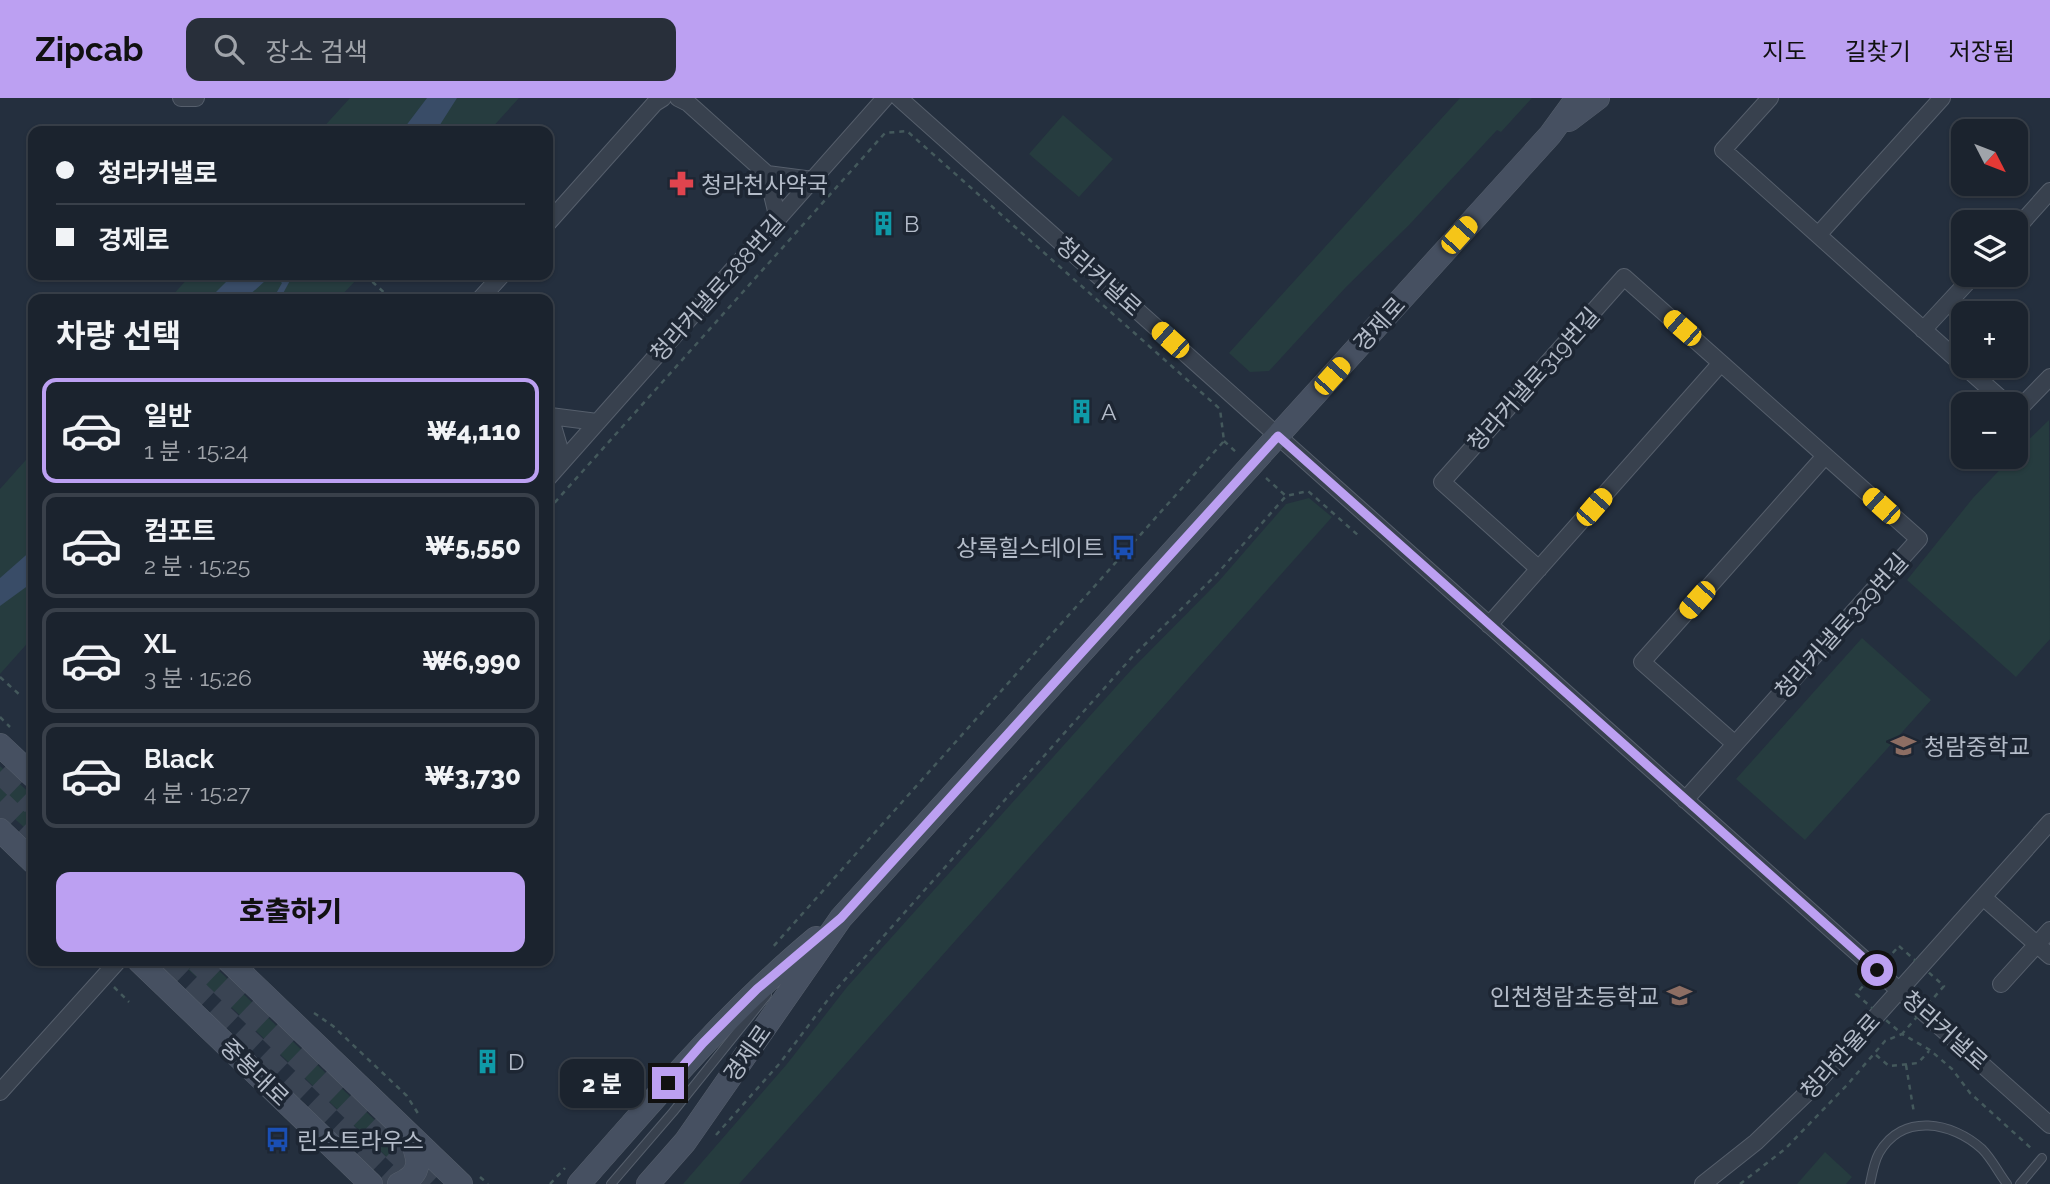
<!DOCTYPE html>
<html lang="ko">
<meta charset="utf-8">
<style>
body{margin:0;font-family:Raleway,"Noto Sans KR",sans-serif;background:#282f3a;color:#f1f3f6;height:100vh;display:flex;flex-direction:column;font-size:26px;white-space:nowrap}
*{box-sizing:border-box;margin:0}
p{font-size:23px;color:#a0a4aa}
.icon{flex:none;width:38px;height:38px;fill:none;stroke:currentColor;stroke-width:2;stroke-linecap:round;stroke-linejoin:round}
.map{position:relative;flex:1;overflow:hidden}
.sheet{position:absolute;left:28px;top:196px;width:525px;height:672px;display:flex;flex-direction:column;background:#1b232e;border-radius:14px;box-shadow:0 2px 5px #0004,0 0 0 2px #39404a}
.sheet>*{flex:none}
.guide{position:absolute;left:28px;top:28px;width:525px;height:154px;border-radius:14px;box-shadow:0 2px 5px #0004,0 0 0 2px #39404a;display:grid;align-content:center;height:154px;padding:0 28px;background:#1b232e}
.needle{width:46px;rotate:132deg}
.fabs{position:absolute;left:1951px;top:21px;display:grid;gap:14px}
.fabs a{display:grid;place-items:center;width:77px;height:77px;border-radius:14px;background:#1b232e;box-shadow:0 2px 5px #0004,0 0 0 2px #39404a;font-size:35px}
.end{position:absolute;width:32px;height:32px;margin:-16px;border:9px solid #bca0f2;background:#111;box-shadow:0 0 0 4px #111}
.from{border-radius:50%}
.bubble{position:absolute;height:49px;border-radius:14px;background:#1b232e;box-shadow:0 2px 5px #0004,0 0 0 2px #39404a;font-size:23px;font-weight:800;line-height:49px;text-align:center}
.car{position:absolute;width:21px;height:42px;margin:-21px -10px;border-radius:9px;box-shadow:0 0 5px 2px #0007;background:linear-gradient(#f5c518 24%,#345 0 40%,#f5c518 0 76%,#345 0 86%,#f5c518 0)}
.guide b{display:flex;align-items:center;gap:24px;height:66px;font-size:26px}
.guide b+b{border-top:2px solid #39404a}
.guide i{width:18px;height:18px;background:#f1f3f6}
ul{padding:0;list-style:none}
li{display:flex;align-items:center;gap:21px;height:105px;margin:0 14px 10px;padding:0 14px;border:4px solid #39404a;border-radius:14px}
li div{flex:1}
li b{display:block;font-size:26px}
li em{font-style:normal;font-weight:800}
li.selected{border-color:#bca0f2}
li>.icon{width:63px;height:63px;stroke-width:1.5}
h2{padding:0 28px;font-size:32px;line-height:84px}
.button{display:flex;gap:14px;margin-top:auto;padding:14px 28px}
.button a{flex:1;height:80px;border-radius:14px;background:#bca0f2;color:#111;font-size:28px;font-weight:800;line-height:80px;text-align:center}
header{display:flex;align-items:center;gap:42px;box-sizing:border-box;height:98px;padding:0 35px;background:#bca0f2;color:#111}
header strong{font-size:33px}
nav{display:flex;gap:38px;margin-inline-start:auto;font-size:24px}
.search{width:490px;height:63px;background:#282f3a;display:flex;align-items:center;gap:18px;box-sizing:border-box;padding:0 24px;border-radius:14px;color:#a0a4aa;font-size:26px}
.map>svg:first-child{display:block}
.green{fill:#263c3f}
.water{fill:#394c67}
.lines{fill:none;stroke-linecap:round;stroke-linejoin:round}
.secondary-tunnel{stroke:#3a4453;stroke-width:23;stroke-dasharray:23 11;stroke-linecap:butt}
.service-casing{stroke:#565f6c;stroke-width:10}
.minor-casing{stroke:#565f6c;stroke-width:18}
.secondary-casing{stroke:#565f6c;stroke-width:24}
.path{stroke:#44595c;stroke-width:2.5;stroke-dasharray:5 5;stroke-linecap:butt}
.service{stroke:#38414e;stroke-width:8}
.minor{stroke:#38414e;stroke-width:16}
.secondary{stroke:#465061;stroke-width:23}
.route{stroke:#bca0f2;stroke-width:9}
.labels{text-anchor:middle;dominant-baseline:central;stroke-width:7;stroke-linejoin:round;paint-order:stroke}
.poi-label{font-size:23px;fill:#b4bcc9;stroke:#1d2633;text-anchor:start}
.street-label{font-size:23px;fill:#b4bcc9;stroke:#1d2633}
</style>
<header>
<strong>Zipcab</strong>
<div class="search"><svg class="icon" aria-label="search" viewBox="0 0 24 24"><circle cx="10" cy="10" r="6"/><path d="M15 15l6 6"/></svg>장소 검색</div>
<nav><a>지도</a><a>길찾기</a><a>저장됨</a></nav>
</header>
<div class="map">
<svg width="2050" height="1086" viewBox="0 0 2050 1086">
<rect width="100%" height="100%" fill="#242f3e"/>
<path class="green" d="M350 0H519L489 33H320Z
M1460 0H1532L1501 34 1497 32 1409 127 1346 189 1269 273 1250 274 1229 255Z
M1063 17 1113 61 1079 99 1029 56Z
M191 177H361L338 201H169Z
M2049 322 2050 541 2016 579 1907 482 1973 400 2012 359H2016V354Z
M33 354V539L0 576V391Z
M1309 400 1332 419 739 1086H683L787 966 847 889 1132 571 1219 483 1286 406Z
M1862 540 1931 602 1805 742 1736 681Z
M0 668 33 698V737L0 708Z
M178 863H209L406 1052 408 1061C404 1066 401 1067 394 1066L229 907Z
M1825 1054 1852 1079 1846 1086H1797Z"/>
<path class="water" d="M427 0H457L436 33H402Z
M233 177H293L280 201H273L282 185 277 180 265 183 245 201H209Z
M33 451V484L0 508V480Z"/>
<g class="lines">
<path class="secondary-tunnel" d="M0 674 33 706
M0 704 33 736
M165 863 398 1086
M197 863 430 1086"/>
<defs>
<path id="service" d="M611 1086 673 1014 767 897
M1870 1086C1872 1076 1874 1064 1879 1055 1903 1014 1952 1024 1982 1051 1992 1061 1998 1074 2007 1086
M2020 1086 2042 1060"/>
<path id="minor" d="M181 0H196
M678 0 688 5 767 76
M899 0 2050 1027
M1770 0 1723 52 1818 137
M1942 0 1818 137 1964 268
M778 121 767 76 813 82
M548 125 655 5 663 0
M2016 131 2050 93
M480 201 502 177
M1923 232 1974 177
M1964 268 2007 306
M2016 314 2050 279
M563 362 550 318 597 324
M548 380 885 0
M1539 471 1442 384 1624 179 1721 265
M1489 527 1721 265 1919 441 1685 702
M1735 646 1642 564 1825 358
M1983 799 2050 858
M2001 886 2050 832
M0 994 118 863
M1703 1086 1756 1044 1812 990 2050 724"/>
<path id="secondary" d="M1569 22 1598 0
M0 647 33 678
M0 732 33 764
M139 863 371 1086
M229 863 461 1086
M399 1086C425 1075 418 1059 410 1037
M579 1086C655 1000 728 913 816 840
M648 1086 685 1044 841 820 1550 37 1577 0"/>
</defs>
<use href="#service" class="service-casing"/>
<use href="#minor" class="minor-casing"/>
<use href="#secondary" class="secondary-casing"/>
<path class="path" d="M365 177 390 200
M1224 343 1237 355
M1266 380 1286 398
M548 412 885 35 907 33 1220 311 1224 343 771 851
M0 579 21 598
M0 619 10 629
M1899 848 1944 888 1902 936 1856 896Z
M114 889 129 904
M314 915 333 928 407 998 419 1017
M1876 957 1889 968 1918 965 1929 953
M1906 967 1914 1015
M716 1037 780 965 833 895 1133 558 1216 477 1286 398 1308 393 1359 438
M480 1079 488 1086
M550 1086 565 1070
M1740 1086 1785 1051 1847 987 1885 943 1902 936 1930 952 1952 971 1970 995 2032 1051"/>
<use href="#service" class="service"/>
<use href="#minor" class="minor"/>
<use href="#secondary" class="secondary"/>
</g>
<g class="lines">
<path class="route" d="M668 985 703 945 757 891 841 820 1278 338 1877 872"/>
</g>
<defs>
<symbol id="pharmacy-bare" viewBox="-9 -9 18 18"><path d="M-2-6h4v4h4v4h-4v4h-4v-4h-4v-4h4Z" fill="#e0444e" stroke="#1d2633" stroke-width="2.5" paint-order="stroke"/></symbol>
<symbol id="building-bare" viewBox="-9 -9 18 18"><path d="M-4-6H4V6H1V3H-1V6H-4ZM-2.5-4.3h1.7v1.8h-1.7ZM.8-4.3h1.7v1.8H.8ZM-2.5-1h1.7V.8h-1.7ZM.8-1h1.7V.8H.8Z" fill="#0f9aa8" stroke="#1d2633" stroke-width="2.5" paint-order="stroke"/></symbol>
<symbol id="bus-bare" viewBox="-9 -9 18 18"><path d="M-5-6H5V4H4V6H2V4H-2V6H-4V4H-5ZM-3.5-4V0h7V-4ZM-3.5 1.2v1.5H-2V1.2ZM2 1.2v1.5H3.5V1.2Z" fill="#1a4fb4" stroke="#1d2633" stroke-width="2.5" paint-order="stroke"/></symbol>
<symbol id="school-bare" viewBox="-9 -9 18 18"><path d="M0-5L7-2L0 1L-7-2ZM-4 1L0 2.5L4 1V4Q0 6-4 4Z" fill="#8d6e63" stroke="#1d2633" stroke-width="2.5" paint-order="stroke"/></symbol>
</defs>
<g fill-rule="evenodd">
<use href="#pharmacy-bare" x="664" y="68" width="35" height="35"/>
<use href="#building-bare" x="866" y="108" width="35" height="35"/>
<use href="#building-bare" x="1064" y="296" width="35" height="35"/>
<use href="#bus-bare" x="1106" y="432" width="35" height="35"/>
<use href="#school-bare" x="1886" y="630" width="35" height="35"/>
<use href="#school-bare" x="1662" y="880" width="35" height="35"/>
<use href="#building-bare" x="470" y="946" width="35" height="35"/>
<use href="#bus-bare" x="260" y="1024" width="35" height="35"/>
</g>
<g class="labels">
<g class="poi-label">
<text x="701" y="86">청라천사약국</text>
<text x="904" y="125">B</text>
<text x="1101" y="313">A</text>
<text x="1104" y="449" text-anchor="end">상록힐스테이트</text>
<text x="1924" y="648">청람중학교</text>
<text x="1659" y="898" text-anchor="end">인천청람초등학교</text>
<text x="508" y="963">D</text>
<text x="297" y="1042">린스트라우스</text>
</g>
<g class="street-label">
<text transform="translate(1099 178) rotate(42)">청라커낼로</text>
<text transform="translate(717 190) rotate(-48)">청라커낼로288번길</text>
<text transform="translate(1379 226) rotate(-48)">경제로</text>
<text transform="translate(1533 281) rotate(-48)">청라커낼로319번길</text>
<text transform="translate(1841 528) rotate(-48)">청라커낼로329번길</text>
<text transform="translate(1945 932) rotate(42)">청라커낼로</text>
<text transform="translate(747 955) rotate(-55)">경제로</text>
<text transform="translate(1840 958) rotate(-48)">청라한울로</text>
<text transform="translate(255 974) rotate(44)">중봉대로</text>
</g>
</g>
</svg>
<div class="fabs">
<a><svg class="needle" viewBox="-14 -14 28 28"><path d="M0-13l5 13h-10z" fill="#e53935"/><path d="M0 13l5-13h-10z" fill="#a0a4aa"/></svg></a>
<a><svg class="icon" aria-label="layers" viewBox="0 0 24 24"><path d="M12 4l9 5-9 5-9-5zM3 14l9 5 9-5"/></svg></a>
<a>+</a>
<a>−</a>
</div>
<i class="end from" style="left:1877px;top:872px"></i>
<i class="end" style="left:668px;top:985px"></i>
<div class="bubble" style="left:560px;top:961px;width:84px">2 분</div>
<i class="car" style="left:1459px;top:137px;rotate:42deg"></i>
<i class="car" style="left:1682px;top:230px;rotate:311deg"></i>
<i class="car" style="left:1170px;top:242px;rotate:312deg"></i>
<i class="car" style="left:1332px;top:278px;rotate:42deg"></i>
<i class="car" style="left:1881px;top:408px;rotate:312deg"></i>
<i class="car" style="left:1594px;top:409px;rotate:41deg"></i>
<i class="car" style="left:1697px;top:502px;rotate:222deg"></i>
<div class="guide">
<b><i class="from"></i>청라커낼로</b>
<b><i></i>경제로</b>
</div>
<section class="sheet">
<h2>차량 선택</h2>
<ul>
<li class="selected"><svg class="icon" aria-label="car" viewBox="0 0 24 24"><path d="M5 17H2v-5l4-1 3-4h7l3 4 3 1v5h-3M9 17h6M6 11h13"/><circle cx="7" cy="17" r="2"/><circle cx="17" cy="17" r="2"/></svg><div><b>일반</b><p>1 분 · 15:24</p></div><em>₩4,110</em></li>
<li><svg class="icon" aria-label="car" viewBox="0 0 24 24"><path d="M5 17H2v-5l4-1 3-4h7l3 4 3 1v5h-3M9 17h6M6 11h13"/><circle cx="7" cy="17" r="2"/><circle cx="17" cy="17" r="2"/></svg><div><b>컴포트</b><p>2 분 · 15:25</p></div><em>₩5,550</em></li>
<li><svg class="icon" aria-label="car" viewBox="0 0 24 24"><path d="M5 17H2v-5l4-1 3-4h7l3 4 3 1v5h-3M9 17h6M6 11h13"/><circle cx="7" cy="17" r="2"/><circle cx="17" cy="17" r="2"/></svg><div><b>XL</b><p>3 분 · 15:26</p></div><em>₩6,990</em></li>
<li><svg class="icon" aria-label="car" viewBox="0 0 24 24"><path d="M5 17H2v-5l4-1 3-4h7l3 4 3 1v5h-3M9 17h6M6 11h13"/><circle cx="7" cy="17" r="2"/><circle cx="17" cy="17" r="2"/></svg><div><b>Black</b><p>4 분 · 15:27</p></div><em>₩3,730</em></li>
</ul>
<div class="button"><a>호출하기</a></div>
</section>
</div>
